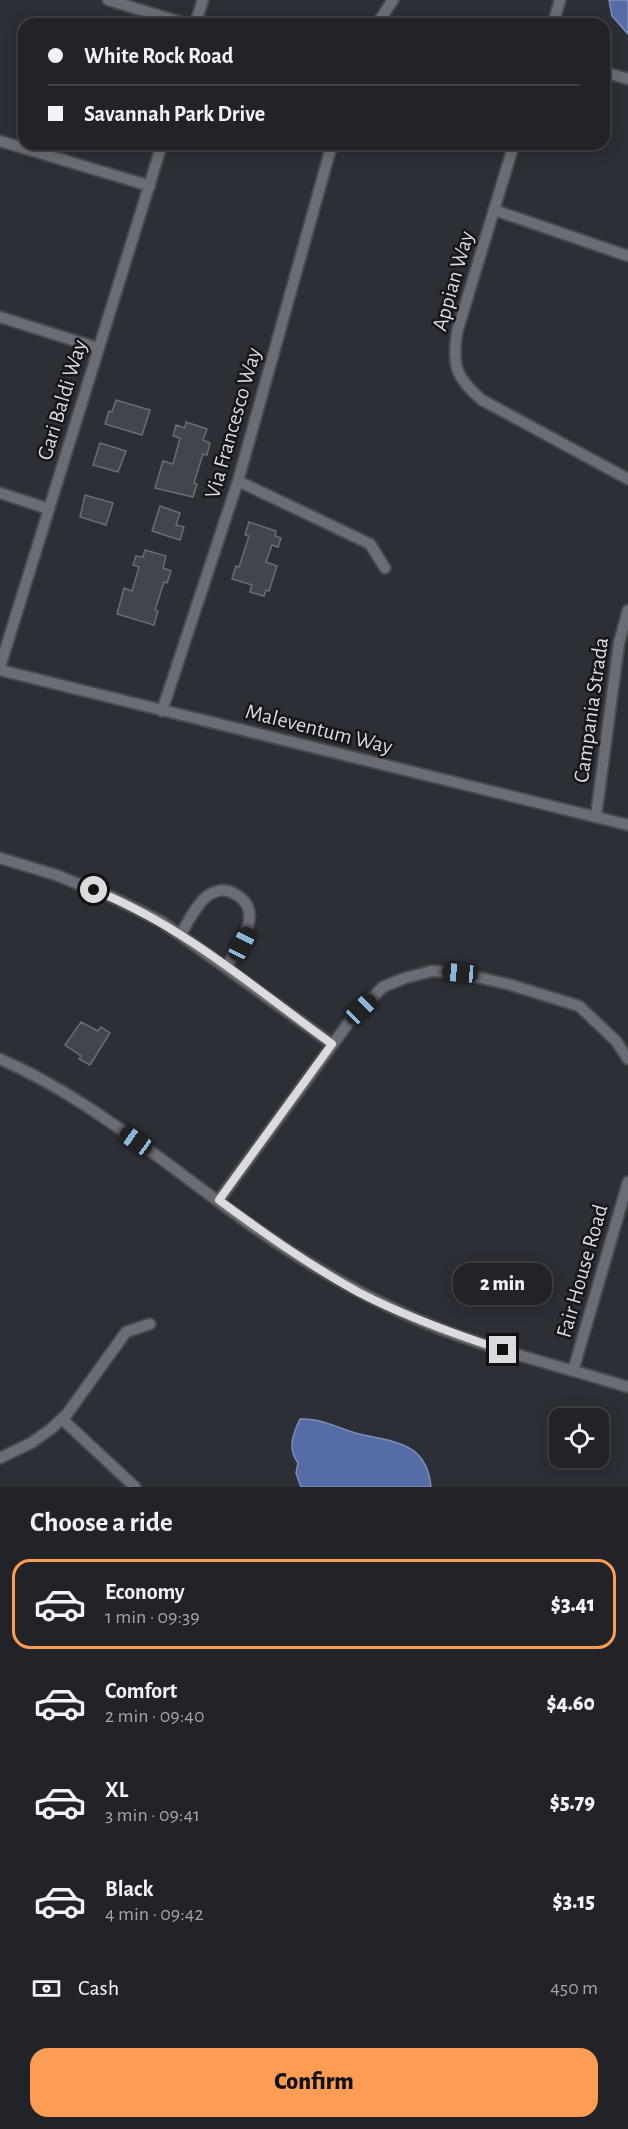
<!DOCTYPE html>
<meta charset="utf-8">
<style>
body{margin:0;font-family:"Alegreya Sans",sans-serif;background:#2d2f34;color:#f1f3f6;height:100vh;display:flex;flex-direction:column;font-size:22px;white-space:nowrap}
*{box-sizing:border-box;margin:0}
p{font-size:20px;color:#a2a4a8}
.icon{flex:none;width:33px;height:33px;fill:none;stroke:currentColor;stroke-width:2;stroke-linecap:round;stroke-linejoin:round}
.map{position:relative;height:1487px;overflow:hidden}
.drawer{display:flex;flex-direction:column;background:#212328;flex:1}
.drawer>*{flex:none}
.hud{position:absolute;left:18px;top:18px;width:592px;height:132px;border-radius:18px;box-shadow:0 3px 15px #0003,0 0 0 2px #3e4045;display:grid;align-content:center;height:132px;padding:0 30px;background:#212328}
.fabs{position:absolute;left:549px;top:1408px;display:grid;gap:12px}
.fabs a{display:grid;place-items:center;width:60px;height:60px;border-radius:12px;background:#212328;box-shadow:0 3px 15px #0003,0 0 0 2px #3e4045;font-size:30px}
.end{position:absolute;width:27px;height:27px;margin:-14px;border:8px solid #d9dbdf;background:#111;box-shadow:0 0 0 3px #111}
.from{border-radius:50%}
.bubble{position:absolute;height:42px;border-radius:18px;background:#212328;box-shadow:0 3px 15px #0003,0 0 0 2px #3e4045;font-size:20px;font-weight:800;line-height:42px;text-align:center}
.car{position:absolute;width:18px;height:36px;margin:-18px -9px;border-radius:8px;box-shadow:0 0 4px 2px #0007;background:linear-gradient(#222 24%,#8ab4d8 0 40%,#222 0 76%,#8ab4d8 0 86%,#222 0)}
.hud b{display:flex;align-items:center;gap:21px;height:57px;font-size:22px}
.hud b+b{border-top:2px solid #3e4045}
.hud i{width:15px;height:15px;background:#f1f3f6}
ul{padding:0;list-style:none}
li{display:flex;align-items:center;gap:18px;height:90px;margin:0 12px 9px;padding:0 18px;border:3px solid transparent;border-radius:18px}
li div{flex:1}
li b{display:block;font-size:22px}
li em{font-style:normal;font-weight:800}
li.active{border-color:#fc9d53}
li>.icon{width:54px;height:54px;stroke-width:1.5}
h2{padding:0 30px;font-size:27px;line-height:72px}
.pay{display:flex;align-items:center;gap:15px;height:66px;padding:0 30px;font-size:22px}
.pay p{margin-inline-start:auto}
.button{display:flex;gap:12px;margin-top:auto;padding:12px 30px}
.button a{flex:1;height:69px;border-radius:18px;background:#fc9d53;color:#111;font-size:24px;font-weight:800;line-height:69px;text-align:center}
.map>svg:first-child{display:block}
.water{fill:#556ca6;stroke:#7d8db7;stroke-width:1.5}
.building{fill:#41454c;stroke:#696c74;stroke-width:1.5}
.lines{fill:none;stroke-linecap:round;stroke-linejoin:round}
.minor-casing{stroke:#474a4f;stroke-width:14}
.minor{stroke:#6a6d75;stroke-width:10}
.route{stroke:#d9dbdf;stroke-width:8}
.labels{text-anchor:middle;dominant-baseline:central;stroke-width:5;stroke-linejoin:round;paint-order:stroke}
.street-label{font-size:22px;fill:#d9dbdf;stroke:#16171a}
</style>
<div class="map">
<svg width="628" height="1487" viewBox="0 0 628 1487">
<rect width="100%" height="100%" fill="#2c2f36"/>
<path class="water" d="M609 0H628V34L612 16Z
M300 1419C322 1418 339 1429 359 1434 394 1442 427 1442 431 1487H301L296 1473 298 1463C287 1448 293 1434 300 1419Z"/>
<path class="building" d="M116 400 150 410 142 435 105 424 109 411 112 412Z
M186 422 207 429 203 440 210 443 207 455 203 454 194 483 197 484 193 497 155 488 163 461 173 464 180 438 173 436 176 425 185 428Z
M100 443 126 451 118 472 93 465Z
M85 495 113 503 106 525 80 517Z
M160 506 180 513 176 525 184 527 180 540 152 531Z
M249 522 276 531 275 536 281 538 278 547 272 545 266 562 277 566 269 591 266 590 264 596 250 592 252 585 232 579 236 566 239 567 249 536 245 535Z
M145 550 166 556 163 568 171 571 167 583 164 582 155 610 158 611 154 625 117 614 124 588 132 591 139 567 133 565 136 556 143 557Z
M81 1022 98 1031 101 1027 110 1033 90 1065 79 1059 81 1056 65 1045Z"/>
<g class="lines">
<defs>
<path id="minor" d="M108 0 187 24
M195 24 203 0
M377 24 393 0
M553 24 560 0
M604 72 628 79
M0 141 150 186
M514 144 457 332C452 366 456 378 482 400L628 479
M494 210 628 256
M0 317 98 348
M238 481 370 544 385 568
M0 493 49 509
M0 667 162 144
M0 670 628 825
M162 711 238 481 332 144
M596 816 619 643 628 610
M0 858 56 875 114 898 162 922 332 1044
M181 934C188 922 196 905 207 896 216 890 224 888 233 893 267 909 240 946 226 967
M0 1059C110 1107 197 1194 299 1257 351 1289 405 1317 462 1337 517 1356 573 1370 628 1387
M219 1200 352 1018 383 987 405 978 432 971 460 973 511 985 579 1006 616 1041 628 1059
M573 1371 628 1182
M62 1419 135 1487
M0 1458 31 1443 51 1429 67 1414 126 1332 150 1324"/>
</defs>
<use href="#minor" class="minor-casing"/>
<use href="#minor" class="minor"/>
</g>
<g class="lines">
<path class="route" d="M94 890C182 925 256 989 332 1044L219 1200C264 1233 309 1265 358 1292 404 1316 454 1334 503 1350"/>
</g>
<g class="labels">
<g class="street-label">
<text transform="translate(453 281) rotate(-74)">Appian Way</text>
<text transform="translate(62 400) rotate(-73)">Gari Baldi Way</text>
<text transform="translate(233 423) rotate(-74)">Via Francesco Way</text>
<text transform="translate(591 710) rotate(-82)">Campania Strada</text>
<text transform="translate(319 729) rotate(14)">Maleventum Way</text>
<text transform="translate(582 1271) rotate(-74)">Fair House Road</text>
</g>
</g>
</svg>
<div class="fabs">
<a><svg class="icon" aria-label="locate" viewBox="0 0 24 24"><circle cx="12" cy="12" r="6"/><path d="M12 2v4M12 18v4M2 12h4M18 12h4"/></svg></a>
</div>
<i class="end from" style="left:94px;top:890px"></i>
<i class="end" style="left:503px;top:1350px"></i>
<div class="bubble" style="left:453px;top:1263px;width:99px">2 min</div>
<i class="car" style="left:242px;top:944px;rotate:27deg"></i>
<i class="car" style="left:460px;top:973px;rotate:275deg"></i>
<i class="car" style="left:361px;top:1009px;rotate:45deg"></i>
<i class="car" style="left:136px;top:1141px;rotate:305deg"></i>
<div class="hud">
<b><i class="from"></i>White Rock Road</b>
<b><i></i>Savannah Park Drive</b>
</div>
</div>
<section class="drawer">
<h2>Choose a ride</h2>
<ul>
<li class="active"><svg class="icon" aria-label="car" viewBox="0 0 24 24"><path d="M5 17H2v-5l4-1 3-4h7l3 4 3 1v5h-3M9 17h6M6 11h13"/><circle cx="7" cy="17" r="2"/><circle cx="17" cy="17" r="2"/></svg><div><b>Economy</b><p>1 min · 09:39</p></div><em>$3.41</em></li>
<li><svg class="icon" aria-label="car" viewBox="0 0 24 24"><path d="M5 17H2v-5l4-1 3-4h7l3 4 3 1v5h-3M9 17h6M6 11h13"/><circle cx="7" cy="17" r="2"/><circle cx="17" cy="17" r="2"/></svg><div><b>Comfort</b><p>2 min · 09:40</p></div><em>$4.60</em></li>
<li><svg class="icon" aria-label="car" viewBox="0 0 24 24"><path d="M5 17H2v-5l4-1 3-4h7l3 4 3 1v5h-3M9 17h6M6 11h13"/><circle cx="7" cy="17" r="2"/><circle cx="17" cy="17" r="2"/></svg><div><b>XL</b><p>3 min · 09:41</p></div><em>$5.79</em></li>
<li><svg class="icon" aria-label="car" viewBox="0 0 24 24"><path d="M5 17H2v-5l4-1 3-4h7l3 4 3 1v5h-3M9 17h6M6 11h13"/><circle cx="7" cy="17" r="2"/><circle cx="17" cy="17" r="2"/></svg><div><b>Black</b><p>4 min · 09:42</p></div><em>$3.15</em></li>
</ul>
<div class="pay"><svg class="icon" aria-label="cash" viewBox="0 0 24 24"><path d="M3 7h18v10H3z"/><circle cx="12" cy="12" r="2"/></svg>Cash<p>450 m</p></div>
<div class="button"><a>Confirm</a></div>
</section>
